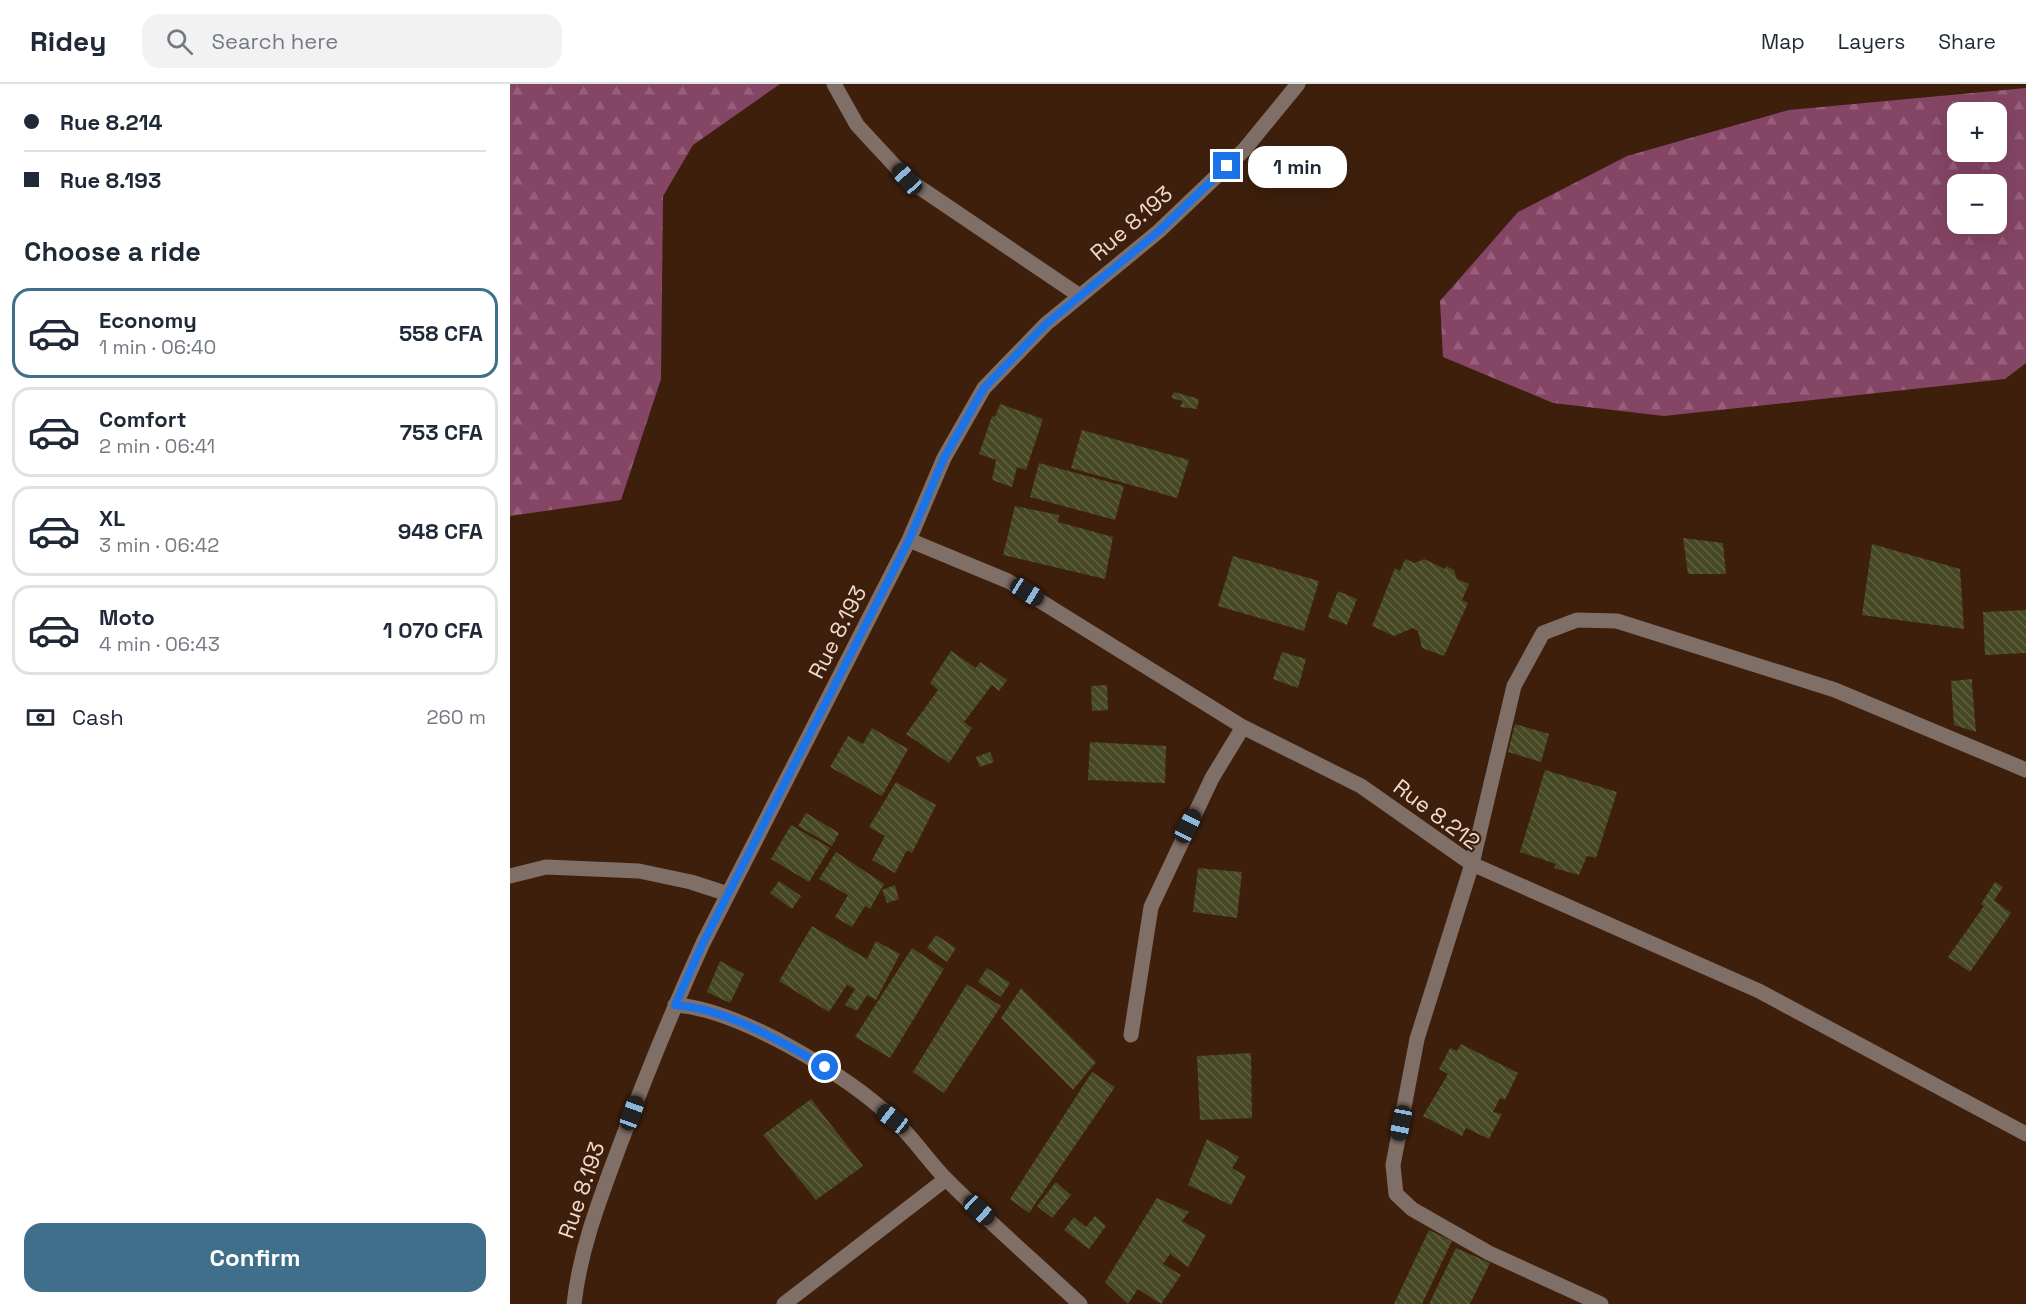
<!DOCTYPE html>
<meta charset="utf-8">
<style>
body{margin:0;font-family:"Space Grotesk",sans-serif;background:#f2f2f3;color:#1f2937;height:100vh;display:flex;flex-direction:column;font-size:22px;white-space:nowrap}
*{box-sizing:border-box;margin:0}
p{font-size:20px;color:#747a83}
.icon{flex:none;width:33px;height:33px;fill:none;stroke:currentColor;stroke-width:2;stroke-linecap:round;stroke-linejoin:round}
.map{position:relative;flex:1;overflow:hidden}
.details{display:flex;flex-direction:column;background:#fff;width:510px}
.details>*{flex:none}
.top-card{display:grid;align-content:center;height:132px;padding:0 24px;background:#fff}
.controls{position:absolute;left:1437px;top:18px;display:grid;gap:12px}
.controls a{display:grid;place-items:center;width:60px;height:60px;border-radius:12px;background:#fff;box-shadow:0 6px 24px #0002;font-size:30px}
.end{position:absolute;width:27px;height:27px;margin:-14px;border:8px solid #1a73e8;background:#fff;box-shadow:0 0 0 3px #fff}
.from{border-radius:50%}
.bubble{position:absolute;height:42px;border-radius:18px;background:#fff;box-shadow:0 6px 24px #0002;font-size:20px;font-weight:700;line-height:42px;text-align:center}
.car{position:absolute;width:18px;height:36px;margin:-18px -9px;border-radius:8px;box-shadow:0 0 4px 2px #0007;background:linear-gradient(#222 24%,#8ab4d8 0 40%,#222 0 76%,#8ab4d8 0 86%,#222 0)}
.top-card b{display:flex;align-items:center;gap:21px;height:57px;font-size:22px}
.top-card b+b{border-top:2px solid #e0e1e3}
.top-card i{width:15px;height:15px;background:#1f2937}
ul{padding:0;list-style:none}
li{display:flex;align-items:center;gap:18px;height:90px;margin:0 12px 9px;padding:0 12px;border:3px solid #e0e1e3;border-radius:18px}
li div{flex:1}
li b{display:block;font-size:22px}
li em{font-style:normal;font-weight:700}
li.active{border-color:#3f6f8a}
li>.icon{width:54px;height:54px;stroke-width:1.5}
h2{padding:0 24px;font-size:27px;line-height:72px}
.pay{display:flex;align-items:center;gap:15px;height:66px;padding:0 24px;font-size:22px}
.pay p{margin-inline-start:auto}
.action{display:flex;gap:12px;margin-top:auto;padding:12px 24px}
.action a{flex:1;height:69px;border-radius:18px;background:#3f6f8a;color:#fff;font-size:24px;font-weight:700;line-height:69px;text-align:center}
header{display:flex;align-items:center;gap:36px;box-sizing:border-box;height:84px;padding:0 30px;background:#fff;border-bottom:2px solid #e0e1e3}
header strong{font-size:28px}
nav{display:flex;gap:33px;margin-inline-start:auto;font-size:21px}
.search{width:420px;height:54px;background:#f2f2f3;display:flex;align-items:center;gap:15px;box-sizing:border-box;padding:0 21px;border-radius:18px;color:#747a83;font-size:22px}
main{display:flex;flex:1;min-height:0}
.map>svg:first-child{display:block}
.forest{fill:url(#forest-firs);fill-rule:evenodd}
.building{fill:url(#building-back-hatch)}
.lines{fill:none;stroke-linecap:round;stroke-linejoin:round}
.minor{stroke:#806f66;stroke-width:15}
.route{stroke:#1a73e8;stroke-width:8}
.labels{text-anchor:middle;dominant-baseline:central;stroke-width:4.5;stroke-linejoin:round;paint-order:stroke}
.street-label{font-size:22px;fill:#efdacf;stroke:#3d1f0c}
</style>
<header>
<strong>Ridey</strong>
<div class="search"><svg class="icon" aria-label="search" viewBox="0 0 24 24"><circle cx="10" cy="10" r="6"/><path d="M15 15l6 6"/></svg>Search here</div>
<nav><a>Map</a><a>Layers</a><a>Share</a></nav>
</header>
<main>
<section class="details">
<div class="top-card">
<b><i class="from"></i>Rue 8.214</b>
<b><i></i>Rue 8.193</b>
</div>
<h2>Choose a ride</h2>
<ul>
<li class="active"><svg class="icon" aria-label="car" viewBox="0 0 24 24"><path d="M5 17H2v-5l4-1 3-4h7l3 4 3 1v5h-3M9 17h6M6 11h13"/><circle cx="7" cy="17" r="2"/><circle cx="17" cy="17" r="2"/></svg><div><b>Economy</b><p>1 min · 06:40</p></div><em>558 CFA</em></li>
<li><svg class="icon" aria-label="car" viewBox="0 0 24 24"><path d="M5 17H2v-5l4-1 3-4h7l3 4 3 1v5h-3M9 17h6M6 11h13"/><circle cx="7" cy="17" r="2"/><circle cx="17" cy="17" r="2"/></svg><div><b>Comfort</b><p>2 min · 06:41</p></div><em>753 CFA</em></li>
<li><svg class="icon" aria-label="car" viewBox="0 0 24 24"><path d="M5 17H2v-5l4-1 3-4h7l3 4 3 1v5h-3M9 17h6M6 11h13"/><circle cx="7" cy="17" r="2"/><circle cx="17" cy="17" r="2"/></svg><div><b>XL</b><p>3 min · 06:42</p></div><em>948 CFA</em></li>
<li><svg class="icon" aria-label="car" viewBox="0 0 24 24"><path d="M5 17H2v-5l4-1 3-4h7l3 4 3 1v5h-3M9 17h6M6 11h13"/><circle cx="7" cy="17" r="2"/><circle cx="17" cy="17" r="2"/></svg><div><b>Moto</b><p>4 min · 06:43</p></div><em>1 070 CFA</em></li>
</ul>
<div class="pay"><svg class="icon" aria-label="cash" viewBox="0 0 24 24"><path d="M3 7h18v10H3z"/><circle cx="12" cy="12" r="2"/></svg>Cash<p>260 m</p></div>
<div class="action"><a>Confirm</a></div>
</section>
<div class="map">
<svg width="1516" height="1220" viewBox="0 0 1516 1220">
<defs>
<pattern id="forest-firs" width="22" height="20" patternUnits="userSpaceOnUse" patternTransform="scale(1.5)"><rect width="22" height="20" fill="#854565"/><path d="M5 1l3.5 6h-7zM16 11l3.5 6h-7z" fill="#975f7a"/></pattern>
<pattern id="building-back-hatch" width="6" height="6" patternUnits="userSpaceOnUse" patternTransform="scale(1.5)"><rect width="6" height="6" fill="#464723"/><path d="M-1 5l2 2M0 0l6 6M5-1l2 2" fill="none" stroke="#616142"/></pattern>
</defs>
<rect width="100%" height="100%" fill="#3d1f0c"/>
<path class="forest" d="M0 0H270L183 61 153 112 151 295 111 416 0 432Z
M1516 4V279L1495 295 1154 332 1043 319 933 273 930 217 1008 128 1117 72 1279 26ZM1448 28H1486V68H1448ZM1448 100H1486V140H1448Z"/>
<path class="building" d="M664 308 689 315 687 325 670 323 673 317 661 314Z
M490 320 533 335 516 386 507 383 502 403 482 396 486 376 469 370 482 332 485 333Z
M572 346 679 376 667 414 561 384Z
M529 379 614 402 605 436 520 413Z
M505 422 549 431 548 438 603 453 595 495 493 471Z
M1173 454 1213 459 1216 490H1178Z
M1362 460 1450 485 1454 545 1352 531Z
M723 472 809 497 794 547 708 522Z
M895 475 905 479 914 475 935 485 936 482 944 486 947 495 959 500 952 516 958 519 934 572 912 564 908 547 903 544 884 552 862 542 885 484 890 487Z
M828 507 847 515 837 541 818 533Z
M1516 526V569L1475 571 1473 528Z
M441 567 466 584 470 578 497 596 489 607 482 601 454 638 462 644 439 679 396 650 428 606 420 599Z
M772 568 796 575 788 604 763 595Z
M1462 595V601L1466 648 1444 641 1441 597Z
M597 601 598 626 582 627 581 602Z
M1005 640 1039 650 1031 678 998 668Z
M362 644 398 665 372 712 320 683 338 652 353 660Z
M580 658 656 662 655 699 578 696Z
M480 668 484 678 470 683 466 673Z
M1035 686 1107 708 1086 774 1077 772 1069 791 1044 784 1046 780 1010 768Z
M386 698 426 721 402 769 397 766 385 789 362 776 375 752 359 743Z
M296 729 329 749 322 762 288 742Z
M281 741 320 764 299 798 261 775Z
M326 768 374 800 360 825 346 816 355 822 342 843 325 833 338 811 309 795Z
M688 784 732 788 727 834 683 828Z
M269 797 291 812 282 825 260 809Z
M1485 798 1493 803 1484 816 1501 829 1460 888 1438 873 1474 822 1471 820Z
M385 801 389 815 377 819 372 806Z
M302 842 357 875 366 857 390 870 366 916 357 911 347 927 335 921 345 905 337 901 319 928 269 897Z
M426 851 446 864 437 878 417 864Z
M402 864 434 885 380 974 345 953Z
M210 877 234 890 220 919 197 908Z
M477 884 500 899 491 913 468 898Z
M457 900 491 922 434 1009 403 988Z
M511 904 586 978 563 1006 491 934Z
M951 960 1008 989 995 1016 990 1014 983 1028 992 1030 979 1055 956 1044 952 1052 913 1032 938 990 929 985 940 964 947 967Z
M741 969 742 1034 690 1036 687 972Z
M582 988 605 1003 519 1129 500 1115Z
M301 1015 353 1082 306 1116 253 1051Z
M697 1055 729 1073 722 1084 736 1092 721 1121 678 1101Z
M546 1098 561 1111 542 1134 527 1122Z
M647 1114 679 1128 672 1137 696 1151 678 1183 660 1170 653 1180 671 1191 651 1220 628 1205 618 1220 595 1198Z
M585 1132 596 1142 579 1165 554 1146 564 1133 576 1143Z
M919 1146 942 1157 912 1220H884Z
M946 1164 980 1179 960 1220H919Z"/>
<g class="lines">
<path class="minor" d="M324 0 347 41 397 95 570 212
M399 456 498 497 733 643 851 702 962 780 907 955 883 1081 886 1110 902 1125 979 1169 1091 1220
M1516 686 1325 606 1107 537 1067 536 1033 549 1004 602 962 780 1249 907 1516 1050
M0 792 36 783 129 787 181 798 218 810
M165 921C228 925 338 991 383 1035 403 1053 418 1077 437 1096 480 1139 526 1179 570 1220
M621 951 641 823 702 694 733 643
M64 1220C70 1166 89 1117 108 1066 134 996 162 927 193 859L399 456 434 374 474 304 536 240 649 147 734 66 788 0
M274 1220 436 1095"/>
</g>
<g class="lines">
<path class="route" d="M315 983C273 958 214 924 165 921L193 859 399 456 434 374 474 304 536 240 649 147 717 82"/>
</g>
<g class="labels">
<g class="street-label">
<text transform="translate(621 139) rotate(-41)">Rue 8.193</text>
<text transform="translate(327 548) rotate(-63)">Rue 8.193</text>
<text transform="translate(927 730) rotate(37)">Rue 8.212</text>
<text transform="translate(71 1106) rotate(-71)">Rue 8.193</text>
</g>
</g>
</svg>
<div class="controls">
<a>+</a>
<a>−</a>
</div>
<i class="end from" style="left:315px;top:983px"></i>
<i class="end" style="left:717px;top:82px"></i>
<div class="bubble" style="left:738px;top:62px;width:99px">1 min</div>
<i class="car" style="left:397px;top:95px;rotate:318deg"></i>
<i class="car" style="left:517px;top:508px;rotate:122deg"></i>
<i class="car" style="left:678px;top:742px;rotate:27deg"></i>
<i class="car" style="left:122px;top:1029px;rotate:20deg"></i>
<i class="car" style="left:383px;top:1035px;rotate:308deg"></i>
<i class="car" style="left:891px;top:1039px;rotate:191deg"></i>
<i class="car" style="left:469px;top:1126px;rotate:133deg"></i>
</div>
</main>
